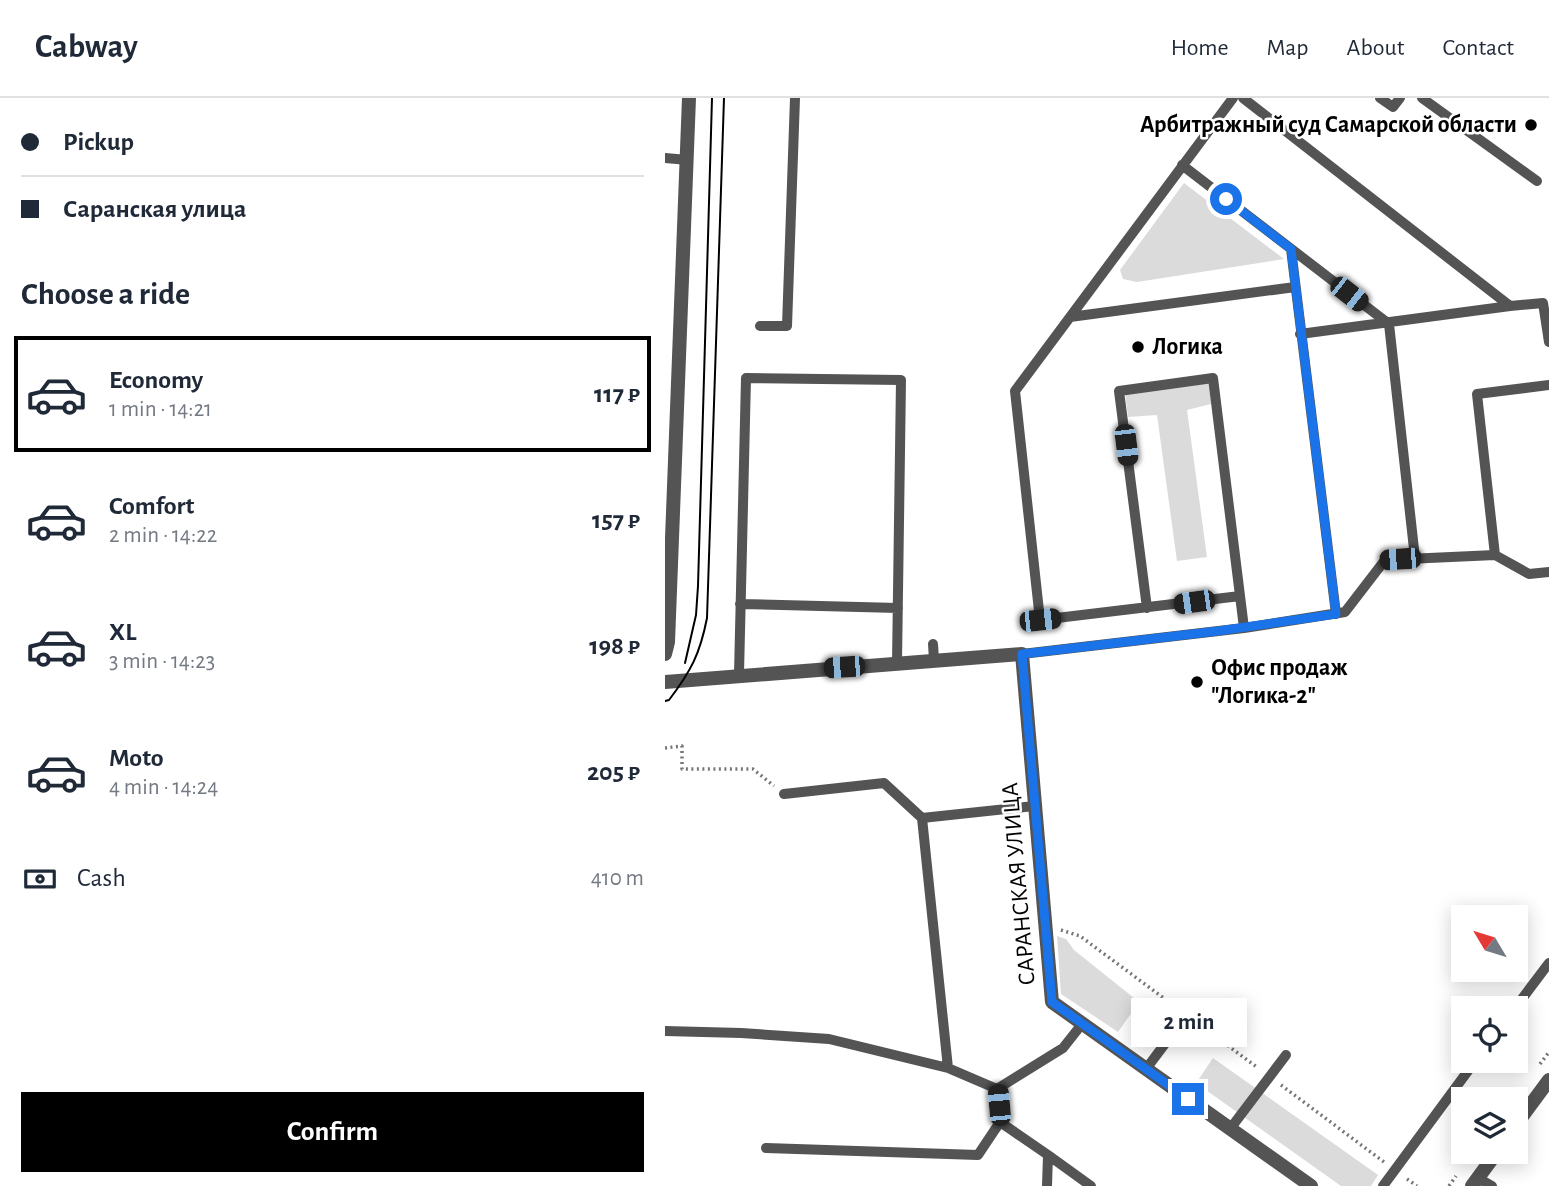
<!DOCTYPE html>
<meta charset="utf-8">
<style>
body{margin:0;font-family:"Alegreya Sans",sans-serif;background:#f6f6f7;color:#1f2937;height:100vh;display:flex;flex-direction:column;font-size:26px;white-space:nowrap}
*{box-sizing:border-box;margin:0}
p{font-size:23px;color:#747a83}
.icon{flex:none;width:38px;height:38px;fill:none;stroke:currentColor;stroke-width:2;stroke-linecap:round;stroke-linejoin:round}
.map{position:relative;flex:1;overflow:hidden}
.panel{display:flex;flex-direction:column;background:#fff;width:665px}
.panel>*{flex:none}
.top-card{display:grid;align-content:center;height:154px;padding:0 21px;background:#fff}
.needle{width:46px;rotate:308deg}
.buttons{position:absolute;left:786px;top:807px;display:grid;gap:14px}
.buttons a{display:grid;place-items:center;width:77px;height:77px;border-radius:0px;background:#fff;box-shadow:0 4px 18px #0003;font-size:35px}
.end{position:absolute;width:32px;height:32px;margin:-16px;border:9px solid #1a73e8;background:#fff;box-shadow:0 0 0 4px #fff}
.from{border-radius:50%}
.bubble{position:absolute;height:49px;border-radius:0px;background:#fff;box-shadow:0 4px 18px #0003;font-size:23px;font-weight:700;line-height:49px;text-align:center}
.car{position:absolute;width:21px;height:42px;margin:-21px -10px;border-radius:9px;box-shadow:0 0 5px 2px #0007;background:linear-gradient(#222 24%,#8ab4d8 0 40%,#222 0 76%,#8ab4d8 0 86%,#222 0)}
.top-card b{display:flex;align-items:center;gap:24px;height:66px;font-size:26px}
.top-card b+b{border-top:2px solid #e0e1e3}
.top-card i{width:18px;height:18px;background:#1f2937}
ul{padding:0;list-style:none}
li{display:flex;align-items:center;gap:21px;height:116px;margin:0 14px 10px;padding:0 7px;border:4px solid transparent;border-radius:0px}
li div{flex:1}
li b{display:block;font-size:26px}
li em{font-style:normal;font-weight:700}
li.on{border-color:#000}
li>.icon{width:63px;height:63px;stroke-width:1.5}
h2{padding:0 21px;font-size:32px;line-height:84px}
.pay{display:flex;align-items:center;gap:18px;height:77px;padding:0 21px;font-size:26px}
.pay p{margin-inline-start:auto}
.action{display:flex;gap:14px;margin-top:auto;padding:14px 21px}
.action a{flex:1;height:80px;border-radius:0px;background:#000;color:#fff;font-size:28px;font-weight:700;line-height:80px;text-align:center}
header{display:flex;align-items:center;gap:42px;box-sizing:border-box;height:98px;padding:0 35px;background:#fff;border-bottom:2px solid #e0e1e3}
header strong{font-size:33px}
nav{display:flex;gap:38px;margin-inline-start:auto;font-size:24px}
main{display:flex;flex:1;min-height:0}
.map>svg:first-child{display:block}
.green{fill:#dbdbdb}
.lines{fill:none;stroke-linecap:round;stroke-linejoin:round}
.path{stroke:#767676;stroke-width:3.5;stroke-dasharray:2 3.5;stroke-linecap:butt}
.lane{stroke:#545454;stroke-width:10}
.street{stroke:#545454;stroke-width:14}
.tram{stroke:#000;stroke-width:2}
.route{stroke:#1a73e8;stroke-width:9}
.poi-dot{fill:#000;stroke:#fff;stroke-width:2.5}
.labels{text-anchor:middle;dominant-baseline:central;stroke-width:5;stroke-linejoin:round;paint-order:stroke}
.poi-label{font-size:24px;font-weight:bold;fill:#000;stroke:#fff;text-anchor:start}
.street-label{font-size:24px;fill:#000;stroke:#fff}
</style>
<header>
<strong>Cabway</strong>
<nav><a>Home</a><a>Map</a><a>About</a><a>Contact</a></nav>
</header>
<main>
<section class="panel">
<div class="top-card">
<b><i class="from"></i>Pickup</b>
<b><i></i>Саранская улица</b>
</div>
<h2>Choose a ride</h2>
<ul>
<li class="on"><svg class="icon" aria-label="car" viewBox="0 0 24 24"><path d="M5 17H2v-5l4-1 3-4h7l3 4 3 1v5h-3M9 17h6M6 11h13"/><circle cx="7" cy="17" r="2"/><circle cx="17" cy="17" r="2"/></svg><div><b>Economy</b><p>1 min · 14:21</p></div><em>117 ₽</em></li>
<li><svg class="icon" aria-label="car" viewBox="0 0 24 24"><path d="M5 17H2v-5l4-1 3-4h7l3 4 3 1v5h-3M9 17h6M6 11h13"/><circle cx="7" cy="17" r="2"/><circle cx="17" cy="17" r="2"/></svg><div><b>Comfort</b><p>2 min · 14:22</p></div><em>157 ₽</em></li>
<li><svg class="icon" aria-label="car" viewBox="0 0 24 24"><path d="M5 17H2v-5l4-1 3-4h7l3 4 3 1v5h-3M9 17h6M6 11h13"/><circle cx="7" cy="17" r="2"/><circle cx="17" cy="17" r="2"/></svg><div><b>XL</b><p>3 min · 14:23</p></div><em>198 ₽</em></li>
<li><svg class="icon" aria-label="car" viewBox="0 0 24 24"><path d="M5 17H2v-5l4-1 3-4h7l3 4 3 1v5h-3M9 17h6M6 11h13"/><circle cx="7" cy="17" r="2"/><circle cx="17" cy="17" r="2"/></svg><div><b>Moto</b><p>4 min · 14:24</p></div><em>205 ₽</em></li>
</ul>
<div class="pay"><svg class="icon" aria-label="cash" viewBox="0 0 24 24"><path d="M3 7h18v10H3z"/><circle cx="12" cy="12" r="2"/></svg>Cash<p>410 m</p></div>
<div class="action"><a>Confirm</a></div>
</section>
<div class="map">
<svg width="884" height="1088" viewBox="0 0 884 1088">
<rect width="100%" height="100%" fill="#fff"/>
<path class="green" d="M519 85 619 161 472 184 458 181 455 172Z
M543 284 545 288 546 306 522 312 542 459 512 463 492 317 463 319 460 294Z
M392 838 401 841 409 852 474 904 453 934 396 896Z
M548 960 713 1077 706 1088H676L531 985Z"/>
<g class="lines">
<path class="path" d="M0 650 17 648V671H88L109 688
M396 832 415 838 593 970
M875 966 884 954
M616 987 719 1064
M742 1081 752 1088
M784 1088 791 1078"/>
<path class="lane" d="M568 0 350 293 375 522 575 498
M578 0 845 208 878 205 884 244
M715 0 728 9 735 0
M757 0 872 83
M0 60 23 62
M517 67 724 226 750 460
M626 151 671 516
M405 219 630 189
M95 228H122L130 0
M635 236 845 208
M830 457 812 296 884 287
M75 506 233 510
M482 510 454 293 548 280 579 530
M268 546 269 562
M357 556 579 530 680 514 720 462 830 457 864 476 884 474
M74 576 81 280 236 282 232 565
M119 696 219 685 257 720
M850 910 884 865
M0 933 76 935 164 941 283 970 332 991 398 950 417 926
M283 970 257 720 369 708
M481 971 508 935
M332 991 335 1024 383 1057 382 1088
M565 1031 621 957
M101 1050 313 1057 335 1024
M383 1057 426 1088
M813 1080 827 1088
M718 1088 811 962"/>
<path class="street" d="M0 556 3 544 24 0
M0 584 357 556 387 904 646 1088
M850 1028 884 982
M807 1088 832 1054"/>
<path class="tram" d="M20 565 31 517 33 488 47 0
M0 603 4 602C26 573 35 556 42 520L59 0"/>
</g>
<g class="lines">
<path class="route" d="M523 1001 387 904 357 556 553 533 671 516 626 151 561 101"/>
</g>
<g class="poi-dot">
<circle cx="866" cy="27" r="7"/>
<circle cx="473" cy="249" r="7"/>
<circle cx="532" cy="584" r="7"/>
</g>
<g class="labels">
<g class="poi-label">
<text x="852" y="27" text-anchor="end">Арбитражный суд Самарской области</text>
<text x="487" y="249">Логика</text>
<text x="546" y="570">Офис продаж<tspan x="546" dy="28">"Логика-2"</tspan></text>
</g>
<g class="street-label">
<text transform="translate(354 786) rotate(-95)">САРАНСКАЯ УЛИЦА</text>
</g>
</g>
</svg>
<div class="buttons">
<a><svg class="needle" viewBox="-14 -14 28 28"><path d="M0-13l5 13h-10z" fill="#e53935"/><path d="M0 13l5-13h-10z" fill="#747a83"/></svg></a>
<a><svg class="icon" aria-label="locate" viewBox="0 0 24 24"><circle cx="12" cy="12" r="6"/><path d="M12 2v4M12 18v4M2 12h4M18 12h4"/></svg></a>
<a><svg class="icon" aria-label="layers" viewBox="0 0 24 24"><path d="M12 4l9 5-9 5-9-5zM3 14l9 5 9-5"/></svg></a>
</div>
<i class="end from" style="left:561px;top:101px"></i>
<i class="end" style="left:523px;top:1001px"></i>
<div class="bubble" style="left:466px;top:900px;width:116px">2 min</div>
<i class="car" style="left:684px;top:196px;rotate:128deg"></i>
<i class="car" style="left:461px;top:347px;rotate:173deg"></i>
<i class="car" style="left:735px;top:461px;rotate:266deg"></i>
<i class="car" style="left:529px;top:504px;rotate:262deg"></i>
<i class="car" style="left:375px;top:522px;rotate:84deg"></i>
<i class="car" style="left:179px;top:569px;rotate:266deg"></i>
<i class="car" style="left:334px;top:1007px;rotate:355deg"></i>
</div>
</main>
